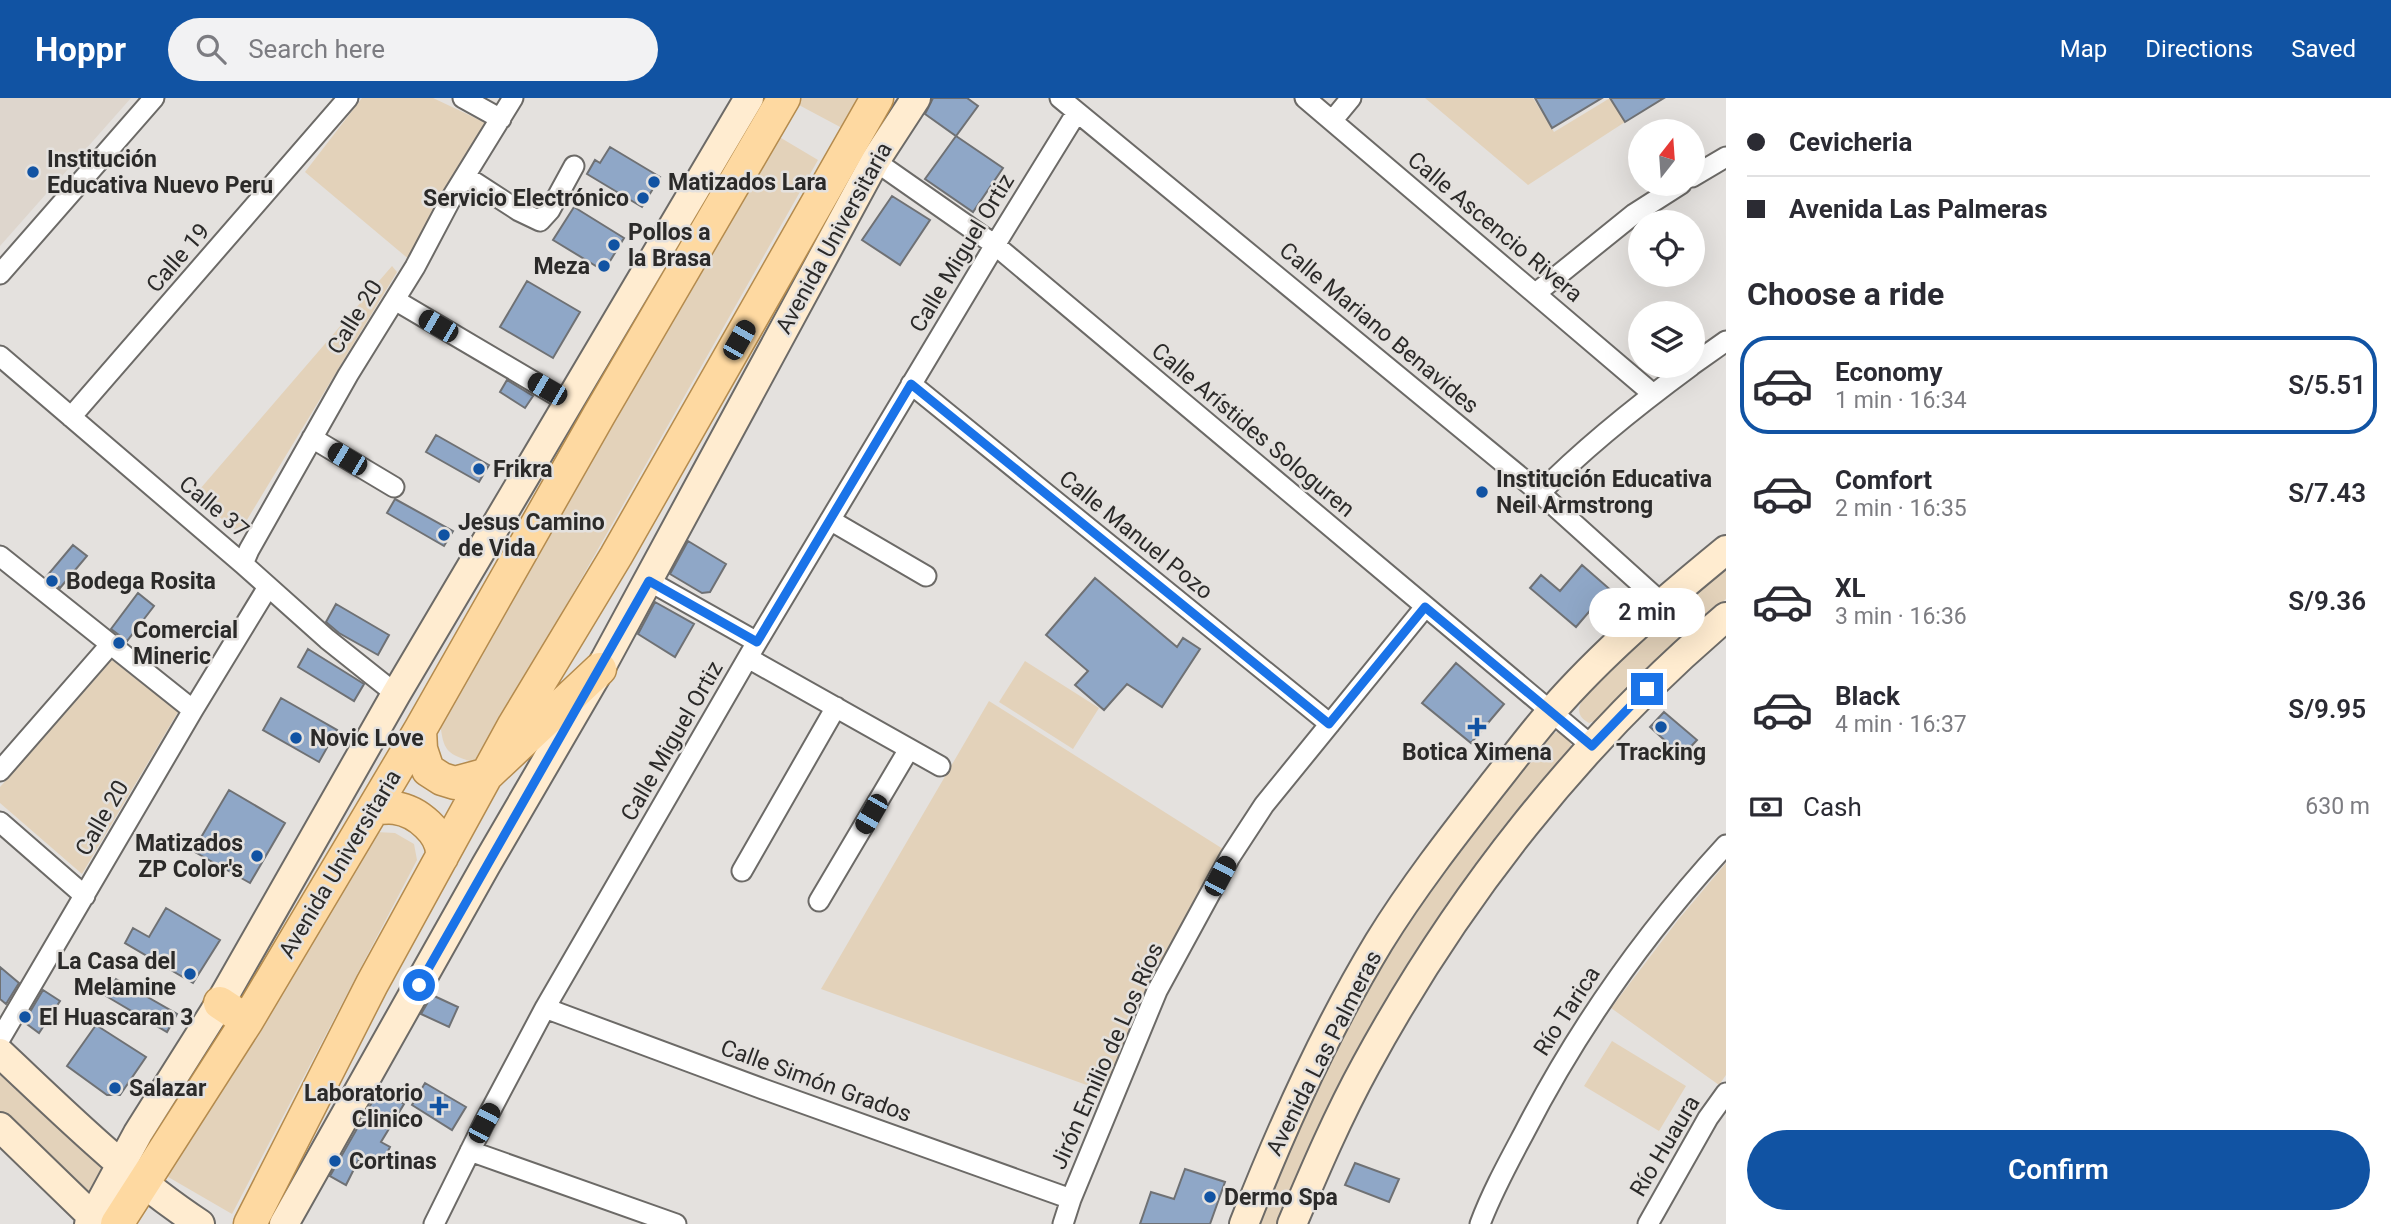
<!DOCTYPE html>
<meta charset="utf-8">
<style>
body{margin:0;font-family:Roboto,sans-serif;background:#f2f2f3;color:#2b2b33;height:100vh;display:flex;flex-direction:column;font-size:26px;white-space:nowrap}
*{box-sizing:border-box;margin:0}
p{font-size:23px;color:#7c7c81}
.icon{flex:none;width:38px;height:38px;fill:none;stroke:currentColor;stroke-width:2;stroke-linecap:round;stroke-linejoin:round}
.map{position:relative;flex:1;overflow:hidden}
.sheet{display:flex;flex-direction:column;background:#fff;width:665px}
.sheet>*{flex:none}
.hud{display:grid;align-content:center;height:154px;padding:0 21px;background:#fff}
.needle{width:46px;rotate:17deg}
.buttons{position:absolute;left:1628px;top:21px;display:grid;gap:14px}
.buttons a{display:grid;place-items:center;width:77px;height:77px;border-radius:50%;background:#fff;box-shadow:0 7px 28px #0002;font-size:35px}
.end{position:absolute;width:32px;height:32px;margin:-16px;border:9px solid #1a73e8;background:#fff;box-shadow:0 0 0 4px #fff}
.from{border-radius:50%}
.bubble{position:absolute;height:49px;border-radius:24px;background:#fff;box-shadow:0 7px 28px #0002;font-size:23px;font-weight:600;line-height:49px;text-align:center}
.car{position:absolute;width:21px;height:42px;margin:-21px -10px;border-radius:9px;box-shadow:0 0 5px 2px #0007;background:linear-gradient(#222 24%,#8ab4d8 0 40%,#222 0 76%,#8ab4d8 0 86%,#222 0)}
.hud b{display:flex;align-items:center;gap:24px;height:66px;font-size:26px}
.hud b+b{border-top:2px solid #e1e1e2}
.hud i{width:18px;height:18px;background:#2b2b33}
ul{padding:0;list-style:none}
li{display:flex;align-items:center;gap:21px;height:98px;margin:0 14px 10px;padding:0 7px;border:4px solid transparent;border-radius:28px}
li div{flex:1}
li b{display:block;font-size:26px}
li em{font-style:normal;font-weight:600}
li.current{border-color:#1153a3}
li>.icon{width:63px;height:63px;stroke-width:1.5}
h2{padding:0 21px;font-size:32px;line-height:84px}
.pay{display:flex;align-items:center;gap:18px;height:77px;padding:0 21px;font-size:26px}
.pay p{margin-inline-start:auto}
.primary-button{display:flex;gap:14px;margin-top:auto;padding:14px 21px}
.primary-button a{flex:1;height:80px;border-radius:42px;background:#1153a3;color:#fff;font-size:28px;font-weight:600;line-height:80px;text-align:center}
header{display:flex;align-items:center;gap:42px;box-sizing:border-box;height:98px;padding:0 35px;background:#1153a3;color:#fff}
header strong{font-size:33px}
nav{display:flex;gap:38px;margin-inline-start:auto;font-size:24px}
.search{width:490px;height:63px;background:#f2f2f3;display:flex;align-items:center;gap:18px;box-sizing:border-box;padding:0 24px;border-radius:38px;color:#7c7c81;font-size:26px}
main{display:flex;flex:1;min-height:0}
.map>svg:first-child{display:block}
.built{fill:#ded6cd}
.green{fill:#e3d2ba}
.building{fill:#8fa7c7;stroke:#6f7174;stroke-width:2}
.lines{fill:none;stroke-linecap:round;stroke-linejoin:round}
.minor-casing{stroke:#6c6a67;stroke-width:23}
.secondary-casing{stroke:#6c6a67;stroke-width:32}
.primary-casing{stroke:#b48b4e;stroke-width:35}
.minor{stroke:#fff;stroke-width:19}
.secondary{stroke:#ffecd0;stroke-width:28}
.primary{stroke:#fed9a1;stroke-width:32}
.route{stroke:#1a73e8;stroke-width:9}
.poi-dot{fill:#1153a3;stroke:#e4e1de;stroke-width:2.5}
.labels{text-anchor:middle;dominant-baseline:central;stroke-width:5;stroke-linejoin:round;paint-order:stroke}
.poi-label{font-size:23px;font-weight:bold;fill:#2b2a29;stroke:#e4e1de;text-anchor:start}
.street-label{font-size:23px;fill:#2b2a29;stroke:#e4e1de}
</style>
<header>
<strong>Hoppr</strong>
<div class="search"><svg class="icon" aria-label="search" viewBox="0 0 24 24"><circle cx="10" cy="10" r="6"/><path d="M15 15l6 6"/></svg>Search here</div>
<nav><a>Map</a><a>Directions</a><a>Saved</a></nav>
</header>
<main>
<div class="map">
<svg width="1726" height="1126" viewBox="0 0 1726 1126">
<rect width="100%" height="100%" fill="#e4e1de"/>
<path class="built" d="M0 0H131L0 148Z"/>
<path class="green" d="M362 0H433L486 25 411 163 305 74Z
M800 0H862L842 30 797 6Z
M1425 0H1533L1554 34 1610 0 1625 24 1528 87Z
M776 37 818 62 477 665C446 656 443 654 440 622Z
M392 168 397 174 239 435 194 398Z
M1726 466V501L1670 551 1599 622 1589 625C1576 618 1577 609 1585 598L1662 522Z
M112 562 178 614 82 776 0 705V689Z
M1025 563 1099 610 1073 651 999 604Z
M989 603 1223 751C1181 831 1138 909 1106 994L821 891Z
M1559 633 1570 639 1571 649 1284 1126H1256L1297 1027 1363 895 1415 809 1546 639Z
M376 734 395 735 414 746 417 762 232 1116 163 1076Z
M1726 765V977L1719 987 1611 910 1678 822Z
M1612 943 1686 988 1659 1033 1584 988Z
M0 971 121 1082 104 1110 0 1014Z"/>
<path class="building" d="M933 0H967L978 8 956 38 925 16Z
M1535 0H1602L1552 30Z
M1610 0H1664L1625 24Z
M956 38 1003 70 973 114 925 81Z
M610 49 660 79 642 109 587 76 595 62 600 65Z
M892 98 930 122 900 167 862 142Z
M574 109 624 140 604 173 553 142Z
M527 183 580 214 553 260 500 229Z
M507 282 533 298 525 310 500 294Z
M436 337 489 367 479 384 426 354Z
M395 401 453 433 444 448 387 415Z
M688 443 726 466 710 494 702 495 670 476Z
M73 447 87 458 60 490 46 479Z
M1582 467 1613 494 1604 505 1599 502 1576 529 1530 490 1541 477 1560 493Z
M1095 480 1177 549 1183 540 1200 551 1162 609 1127 586 1104 612 1075 587 1088 573 1046 537Z
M138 495 154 508 127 543 111 531Z
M655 504 694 526 675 559 638 536Z
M336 506 389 537 378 557 339 535 326 524Z
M308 551 364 586 354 603 298 569Z
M1456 565 1504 606 1471 645 1422 605Z
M281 600 337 632 319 664 263 632Z
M1664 614 1697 642 1682 658 1650 629Z
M229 692 285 725 250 785 193 753Z
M166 810 220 842 193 885 125 845 133 830 149 839Z
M0 869 19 885 6 906 0 901Z
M116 881 177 916 167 934 106 898Z
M43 892 60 903 39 935 24 924Z
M432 897 458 909 449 929 421 916Z
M96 927 146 959 120 997H107L67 968Z
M425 985 466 1009 452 1032 412 1007Z
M379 992 404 1006 381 1044 390 1049 380 1069 360 1059 346 1087 330 1078Z
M1355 1065 1399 1081 1389 1104 1345 1087Z
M1185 1071 1225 1084 1210 1126H1140L1151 1094 1174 1101Z"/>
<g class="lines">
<defs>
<path id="minor" d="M463 0 501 21
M1060 0 1540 395 1662 505
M1305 0 1653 296
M1332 23 1351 0
M875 63 995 147 1592 648
M465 78 519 113 540 123 550 112 574 68
M1692 79 1726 59
M0 176 154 0
M1536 195 1634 116 1681 86
M395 202 568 304
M0 258 243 466 327 541 396 596
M1692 267 1726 243
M911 286 1330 626
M71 319 348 0
M312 340 394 389
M1540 395C1586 348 1638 307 1691 268
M830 422 926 478
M0 458 193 612
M243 466 249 452 348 277 415 169 452 99 513 0
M649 483 757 544
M748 560 940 668
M0 673 110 547
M0 724 85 798
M742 773 836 609
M819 803 909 651
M545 910 763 991 1071 1101
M0 941 193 612 268 489
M470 1053 676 1126
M434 1126 484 1025 545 910 757 544 995 147 1077 14
M1063 1126 1071 1101 1157 893 1230 759 1264 707 1425 509
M1480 1126C1492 1094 1508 1065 1524 1035 1579 928 1645 835 1726 747
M1648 1126 1708 1020 1726 995"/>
<path id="secondary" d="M0 955C64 1015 127 1078 200 1126
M0 1029 100 1126
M89 1126 138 1035 220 905 396 596 749 0
M284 1126 486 767 600 571 875 63 916 0
M1244 1126C1282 1029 1325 933 1379 844 1413 789 1452 739 1491 689 1511 664 1530 638 1551 614 1603 554 1665 502 1726 452
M1292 1126C1315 1072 1338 1018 1366 967 1458 798 1579 644 1726 519"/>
<path id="primary" d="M420 632 421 651 428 672 442 681 455 685 488 676 600 571
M373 711C380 710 388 709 395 710 417 713 444 735 442 759
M220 905 247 923
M117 1126 247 923 420 632 599 317 784 0
M250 1126 372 886 514 627 616 458 877 0"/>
</defs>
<use href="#minor" class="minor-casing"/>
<use href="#secondary" class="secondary-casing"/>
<use href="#primary" class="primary-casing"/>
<use href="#minor" class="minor"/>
<use href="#secondary" class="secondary"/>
<use href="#primary" class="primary"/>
</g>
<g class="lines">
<path class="route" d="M419 887 649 483 757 544 911 286 1329 626 1425 509 1592 648 1647 591"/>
</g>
<g class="poi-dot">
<circle cx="33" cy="74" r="7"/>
<circle cx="654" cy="84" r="7"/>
<circle cx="643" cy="100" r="7"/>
<circle cx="614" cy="147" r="7"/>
<circle cx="604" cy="168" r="7"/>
<circle cx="479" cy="371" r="7"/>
<circle cx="1482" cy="394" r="7"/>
<circle cx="444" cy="437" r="7"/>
<circle cx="52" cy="483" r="7"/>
<circle cx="119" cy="545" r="7"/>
<path d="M1473.5 618.5h7v7h7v7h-7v7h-7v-7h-7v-7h7z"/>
<circle cx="1661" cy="629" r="7"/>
<circle cx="296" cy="640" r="7"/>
<circle cx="257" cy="758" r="7"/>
<circle cx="190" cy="876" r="7"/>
<circle cx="25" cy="919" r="7"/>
<circle cx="115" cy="990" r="7"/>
<path d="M435.5 997.5h7v7h7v7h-7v7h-7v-7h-7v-7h7z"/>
<circle cx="335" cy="1063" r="7"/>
<circle cx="1210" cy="1099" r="7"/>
</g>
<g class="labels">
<g class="poi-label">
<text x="47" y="61">Institución<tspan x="47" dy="26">Educativa Nuevo Peru</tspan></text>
<text x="668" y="84">Matizados Lara</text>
<text x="629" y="100" text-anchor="end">Servicio Electrónico</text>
<text x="628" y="134">Pollos a<tspan x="628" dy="26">la Brasa</tspan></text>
<text x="590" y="168" text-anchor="end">Meza</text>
<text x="493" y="371">Frikra</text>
<text x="1496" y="381">Institución Educativa<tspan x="1496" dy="26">Neil Armstrong</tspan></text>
<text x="458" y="424">Jesus Camino<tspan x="458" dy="26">de Vida</tspan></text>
<text x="66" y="483">Bodega Rosita</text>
<text x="133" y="532">Comercial<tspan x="133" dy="26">Mineric</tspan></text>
<text x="310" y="640">Novic Love</text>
<text x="1477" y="654" text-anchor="middle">Botica Ximena</text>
<text x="1661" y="654" text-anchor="middle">Tracking</text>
<text x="243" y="745" text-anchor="end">Matizados<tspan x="243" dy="26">ZP Color's</tspan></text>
<text x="176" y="863" text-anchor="end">La Casa del<tspan x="176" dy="26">Melamine</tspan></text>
<text x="39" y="919">El Huascaran 3</text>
<text x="129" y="990">Salazar</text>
<text x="423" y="995" text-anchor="end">Laboratorio<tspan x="423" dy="26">Clinico</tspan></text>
<text x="349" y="1063">Cortinas</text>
<text x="1224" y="1099">Dermo Spa</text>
</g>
<g class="street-label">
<text transform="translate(1495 129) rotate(40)">Calle Ascencio Rivera</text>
<text transform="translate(834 140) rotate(-61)">Avenida Universitaria</text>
<text transform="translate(962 155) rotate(-59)">Calle Miguel Ortiz</text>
<text transform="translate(178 160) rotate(-49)">Calle 19</text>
<text transform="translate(355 219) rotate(-58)">Calle 20</text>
<text transform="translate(1379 230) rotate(40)">Calle Mariano Benavides</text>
<text transform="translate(1253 332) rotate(40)">Calle Arístides Sologuren</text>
<text transform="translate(214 409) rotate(40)">Calle 37</text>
<text transform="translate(1136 437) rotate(39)">Calle Manuel Pozo</text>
<text transform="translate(672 643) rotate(-60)">Calle Miguel Ortiz</text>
<text transform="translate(102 720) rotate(-60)">Calle 20</text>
<text transform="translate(340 766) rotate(-59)">Avenida Universitaria</text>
<text transform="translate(1567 913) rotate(-57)">Río Tarica</text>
<text transform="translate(1324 955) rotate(-63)">Avenida Las Palmeras</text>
<text transform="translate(1107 958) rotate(-66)">Jirón Emilio de Los Ríos</text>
<text transform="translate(816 983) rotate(20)">Calle Simón Grados</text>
<text transform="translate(1665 1048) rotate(-59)">Río Huaura</text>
</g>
</g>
</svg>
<div class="buttons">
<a><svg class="needle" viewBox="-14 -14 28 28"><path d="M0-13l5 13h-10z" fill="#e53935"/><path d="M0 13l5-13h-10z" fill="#7c7c81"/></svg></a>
<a><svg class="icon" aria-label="locate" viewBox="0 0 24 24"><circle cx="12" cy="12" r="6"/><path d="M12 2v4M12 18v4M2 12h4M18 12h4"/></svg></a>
<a><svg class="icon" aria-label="layers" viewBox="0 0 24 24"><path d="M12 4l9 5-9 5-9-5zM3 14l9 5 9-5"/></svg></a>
</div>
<i class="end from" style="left:419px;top:887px"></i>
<i class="end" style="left:1647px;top:591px"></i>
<div class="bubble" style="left:1589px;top:490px;width:116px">2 min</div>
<i class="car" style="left:438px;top:228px;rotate:300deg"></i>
<i class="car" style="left:739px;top:242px;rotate:30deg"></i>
<i class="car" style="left:547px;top:291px;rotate:300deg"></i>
<i class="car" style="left:347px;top:361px;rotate:301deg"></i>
<i class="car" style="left:871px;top:716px;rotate:210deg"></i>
<i class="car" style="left:1220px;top:778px;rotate:28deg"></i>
<i class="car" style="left:484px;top:1025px;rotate:28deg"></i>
</div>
<section class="sheet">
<div class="hud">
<b><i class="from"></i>Cevicheria</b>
<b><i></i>Avenida Las Palmeras</b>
</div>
<h2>Choose a ride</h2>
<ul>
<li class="current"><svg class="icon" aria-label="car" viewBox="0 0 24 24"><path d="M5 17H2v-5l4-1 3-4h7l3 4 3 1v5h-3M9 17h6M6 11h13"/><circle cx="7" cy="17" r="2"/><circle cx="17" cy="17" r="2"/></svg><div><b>Economy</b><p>1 min · 16:34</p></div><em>S/5.51</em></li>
<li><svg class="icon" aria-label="car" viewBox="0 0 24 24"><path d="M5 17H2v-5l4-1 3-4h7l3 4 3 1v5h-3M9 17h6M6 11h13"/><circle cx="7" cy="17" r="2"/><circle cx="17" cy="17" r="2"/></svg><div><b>Comfort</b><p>2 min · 16:35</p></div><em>S/7.43</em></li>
<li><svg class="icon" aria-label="car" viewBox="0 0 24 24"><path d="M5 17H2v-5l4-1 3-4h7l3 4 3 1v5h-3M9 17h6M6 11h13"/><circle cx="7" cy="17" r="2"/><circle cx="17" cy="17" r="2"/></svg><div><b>XL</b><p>3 min · 16:36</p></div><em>S/9.36</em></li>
<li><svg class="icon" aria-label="car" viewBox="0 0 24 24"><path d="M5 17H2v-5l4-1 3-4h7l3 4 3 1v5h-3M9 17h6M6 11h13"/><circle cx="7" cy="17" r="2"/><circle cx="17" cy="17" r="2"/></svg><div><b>Black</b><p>4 min · 16:37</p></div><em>S/9.95</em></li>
</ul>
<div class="pay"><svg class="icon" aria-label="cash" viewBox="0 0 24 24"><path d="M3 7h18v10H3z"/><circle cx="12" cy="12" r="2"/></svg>Cash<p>630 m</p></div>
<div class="primary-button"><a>Confirm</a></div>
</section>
</main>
